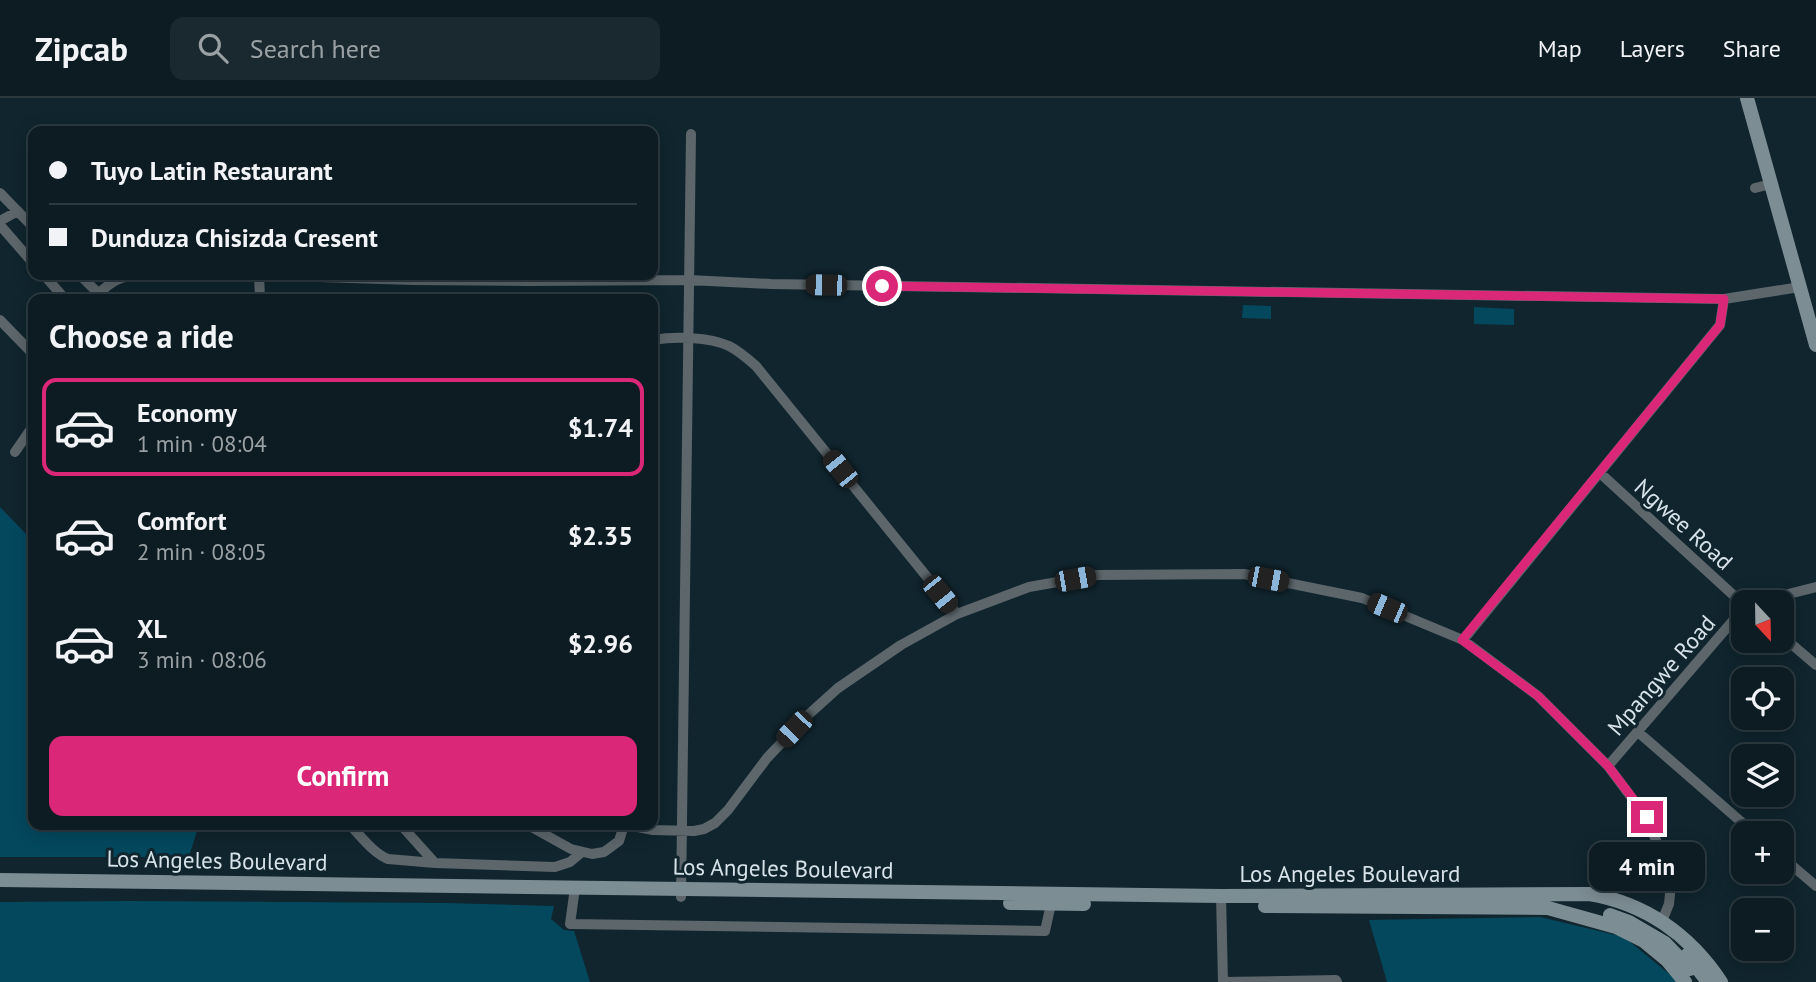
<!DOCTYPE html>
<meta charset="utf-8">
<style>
body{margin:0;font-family:"PT Sans",sans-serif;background:#1a292f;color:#f1f3f6;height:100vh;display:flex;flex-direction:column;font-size:26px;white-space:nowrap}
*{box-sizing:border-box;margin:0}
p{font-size:23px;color:#9aa1a5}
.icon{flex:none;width:38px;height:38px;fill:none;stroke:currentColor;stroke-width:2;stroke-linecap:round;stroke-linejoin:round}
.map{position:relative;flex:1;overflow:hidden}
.drawer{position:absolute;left:28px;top:196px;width:630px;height:536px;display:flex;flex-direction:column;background:#0c1c22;border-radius:14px;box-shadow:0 4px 18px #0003,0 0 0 2px #2c3a40}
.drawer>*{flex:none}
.banner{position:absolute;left:28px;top:28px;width:630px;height:154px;border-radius:14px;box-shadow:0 4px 18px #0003,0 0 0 2px #2c3a40;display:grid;align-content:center;height:154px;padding:0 21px;background:#0c1c22}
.needle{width:46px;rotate:158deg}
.buttons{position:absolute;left:1731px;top:492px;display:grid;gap:14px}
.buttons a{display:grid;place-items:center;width:63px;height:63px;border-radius:14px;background:#0c1c22;box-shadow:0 4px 18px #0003,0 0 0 2px #2c3a40;font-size:35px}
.end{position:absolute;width:32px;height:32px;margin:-16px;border:9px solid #db2777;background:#fff;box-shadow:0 0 0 4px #fff}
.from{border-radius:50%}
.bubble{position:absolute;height:49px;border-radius:14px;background:#0c1c22;box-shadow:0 4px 18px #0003,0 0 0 2px #2c3a40;font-size:23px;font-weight:800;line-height:49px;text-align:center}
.car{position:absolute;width:21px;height:42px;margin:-21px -10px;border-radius:9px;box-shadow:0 0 5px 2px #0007;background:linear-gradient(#222 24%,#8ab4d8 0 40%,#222 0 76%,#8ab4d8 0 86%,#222 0)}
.banner b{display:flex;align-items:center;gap:24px;height:66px;font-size:26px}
.banner b+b{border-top:2px solid #2c3a40}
.banner i{width:18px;height:18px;background:#f1f3f6}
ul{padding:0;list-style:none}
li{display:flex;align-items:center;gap:21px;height:98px;margin:0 14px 10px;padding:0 7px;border:4px solid transparent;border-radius:14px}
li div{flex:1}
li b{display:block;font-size:26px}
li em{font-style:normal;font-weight:800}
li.active{border-color:#db2777}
li>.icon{width:63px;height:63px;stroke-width:1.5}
h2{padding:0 21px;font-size:32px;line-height:84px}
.action{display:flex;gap:14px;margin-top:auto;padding:14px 21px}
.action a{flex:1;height:80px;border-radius:14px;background:#db2777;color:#fff;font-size:28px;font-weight:800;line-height:80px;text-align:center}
header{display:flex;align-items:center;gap:42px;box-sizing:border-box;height:98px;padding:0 35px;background:#0c1c22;border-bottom:2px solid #2c3a40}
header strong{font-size:33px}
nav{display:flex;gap:38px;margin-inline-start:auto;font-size:24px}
.search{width:490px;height:63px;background:#1a292f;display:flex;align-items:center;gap:18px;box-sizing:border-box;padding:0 24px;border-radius:14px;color:#9aa1a5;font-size:26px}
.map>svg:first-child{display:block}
.green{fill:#04485e}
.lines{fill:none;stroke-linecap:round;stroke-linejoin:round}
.minor{stroke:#5c666b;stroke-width:10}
.secondary{stroke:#7d8d94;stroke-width:14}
.route{stroke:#db2777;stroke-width:9}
.labels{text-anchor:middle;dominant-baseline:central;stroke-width:6;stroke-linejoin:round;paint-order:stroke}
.street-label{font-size:23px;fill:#d7e3e9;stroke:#10252e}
</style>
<header>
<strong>Zipcab</strong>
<div class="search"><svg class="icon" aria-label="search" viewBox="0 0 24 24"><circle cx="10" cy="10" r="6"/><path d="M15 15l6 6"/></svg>Search here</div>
<nav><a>Map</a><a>Layers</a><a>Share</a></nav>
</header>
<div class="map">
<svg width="1816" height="884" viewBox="0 0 1816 884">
<rect width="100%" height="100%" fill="#10252e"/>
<path class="green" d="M1243 207 1271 208V221L1242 220Z
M1474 209 1514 211V227L1474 226Z
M0 409 33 443V726H199L189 759H0Z
M130 803 446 805 554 808 551 821 564 832 574 833 590 884H0V804Z
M1540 819 1624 839 1679 884H1387L1369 822Z"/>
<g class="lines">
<path class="minor" d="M1755 90 1771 86
M0 95 33 129
M0 123 18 113
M0 127 33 165
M44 177 65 201
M80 177 104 201
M168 177H259L412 182 527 183 689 182 771 186 1724 201 1800 189
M259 177 260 201
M98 196C111 184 120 178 137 177
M0 222 33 256
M653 242C675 238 709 239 729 248 739 253 747 260 756 268L957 516
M15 354 33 328
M1600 375 1743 506
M1757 504 1816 489
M1782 538 1816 567
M1463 542 1720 227 1724 201
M1638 634 1754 735
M1608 668 1743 511
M349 726C361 738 373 755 388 761L435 765 555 769 570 764 582 754
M400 726 435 765
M526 726 571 751 592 756 604 754 619 743 624 727
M623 726 653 732 694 733 704 731 715 725 728 712 767 660 808 617 838 590 901 547 957 516 1029 489 1097 477 1244 476 1362 500 1463 542 1538 598 1608 668 1646 719 1667 768 1671 786 1669 806 1662 823
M1782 759 1816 788
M575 790 570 826 1045 833 1051 806
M1221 798 1223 884
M681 799 691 36
M1223 884 1336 882 1337 884"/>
<path class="secondary" d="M1747 0 1816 247
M0 782 1221 798 1589 796C1645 805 1690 837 1721 884
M1010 805 1084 806
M1265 808 1548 810 1616 829 1644 843 1667 862 1685 884
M1610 817 1629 824 1665 845 1690 871
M1687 857 1708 884"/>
</g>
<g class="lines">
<path class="route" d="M882 188 1724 201 1720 227 1462 542 1538 598 1608 668 1647 719"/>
</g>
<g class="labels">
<g class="street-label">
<text transform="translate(1684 426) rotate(42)">Ngwee Road</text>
<text transform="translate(1661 577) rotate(-49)">Mpangwe Road</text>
<text transform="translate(217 762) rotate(1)">Los Angeles Boulevard</text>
<text transform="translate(783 770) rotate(1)">Los Angeles Boulevard</text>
<text x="1350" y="775">Los Angeles Boulevard</text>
</g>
</g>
</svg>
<div class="buttons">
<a><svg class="needle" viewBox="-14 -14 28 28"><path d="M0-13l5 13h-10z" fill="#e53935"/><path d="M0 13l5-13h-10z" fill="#9aa1a5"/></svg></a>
<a><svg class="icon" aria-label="locate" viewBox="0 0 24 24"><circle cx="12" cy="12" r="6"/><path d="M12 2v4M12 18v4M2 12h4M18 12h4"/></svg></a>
<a><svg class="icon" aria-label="layers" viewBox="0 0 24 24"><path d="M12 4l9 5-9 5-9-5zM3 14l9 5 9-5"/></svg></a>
<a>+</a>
<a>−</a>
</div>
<i class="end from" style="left:882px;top:188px"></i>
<i class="end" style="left:1647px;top:719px"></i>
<div class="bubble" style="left:1589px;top:744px;width:116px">4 min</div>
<i class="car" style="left:826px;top:187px;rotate:271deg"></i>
<i class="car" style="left:840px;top:371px;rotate:321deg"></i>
<i class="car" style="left:1075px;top:481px;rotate:80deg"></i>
<i class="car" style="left:1268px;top:481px;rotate:101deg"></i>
<i class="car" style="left:940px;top:496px;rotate:141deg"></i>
<i class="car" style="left:1387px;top:510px;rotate:293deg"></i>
<i class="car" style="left:794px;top:631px;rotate:224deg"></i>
<div class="banner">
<b><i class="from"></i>Tuyo Latin Restaurant</b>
<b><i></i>Dunduza Chisizda Cresent</b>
</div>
<section class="drawer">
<h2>Choose a ride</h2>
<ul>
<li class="active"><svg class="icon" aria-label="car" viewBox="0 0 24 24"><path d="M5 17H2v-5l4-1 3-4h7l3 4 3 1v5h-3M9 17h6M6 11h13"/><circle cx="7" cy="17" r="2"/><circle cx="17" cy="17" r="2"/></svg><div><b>Economy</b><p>1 min · 08:04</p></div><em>$1.74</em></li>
<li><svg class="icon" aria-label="car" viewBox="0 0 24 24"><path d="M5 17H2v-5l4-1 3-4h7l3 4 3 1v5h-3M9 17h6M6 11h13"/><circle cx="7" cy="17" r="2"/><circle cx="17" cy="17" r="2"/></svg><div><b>Comfort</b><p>2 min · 08:05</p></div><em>$2.35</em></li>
<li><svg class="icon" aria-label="car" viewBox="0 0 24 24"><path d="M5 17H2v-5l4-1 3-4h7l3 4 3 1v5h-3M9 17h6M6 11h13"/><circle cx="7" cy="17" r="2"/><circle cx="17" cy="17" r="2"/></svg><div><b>XL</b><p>3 min · 08:06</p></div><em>$2.96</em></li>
</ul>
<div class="action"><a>Confirm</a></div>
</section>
</div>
